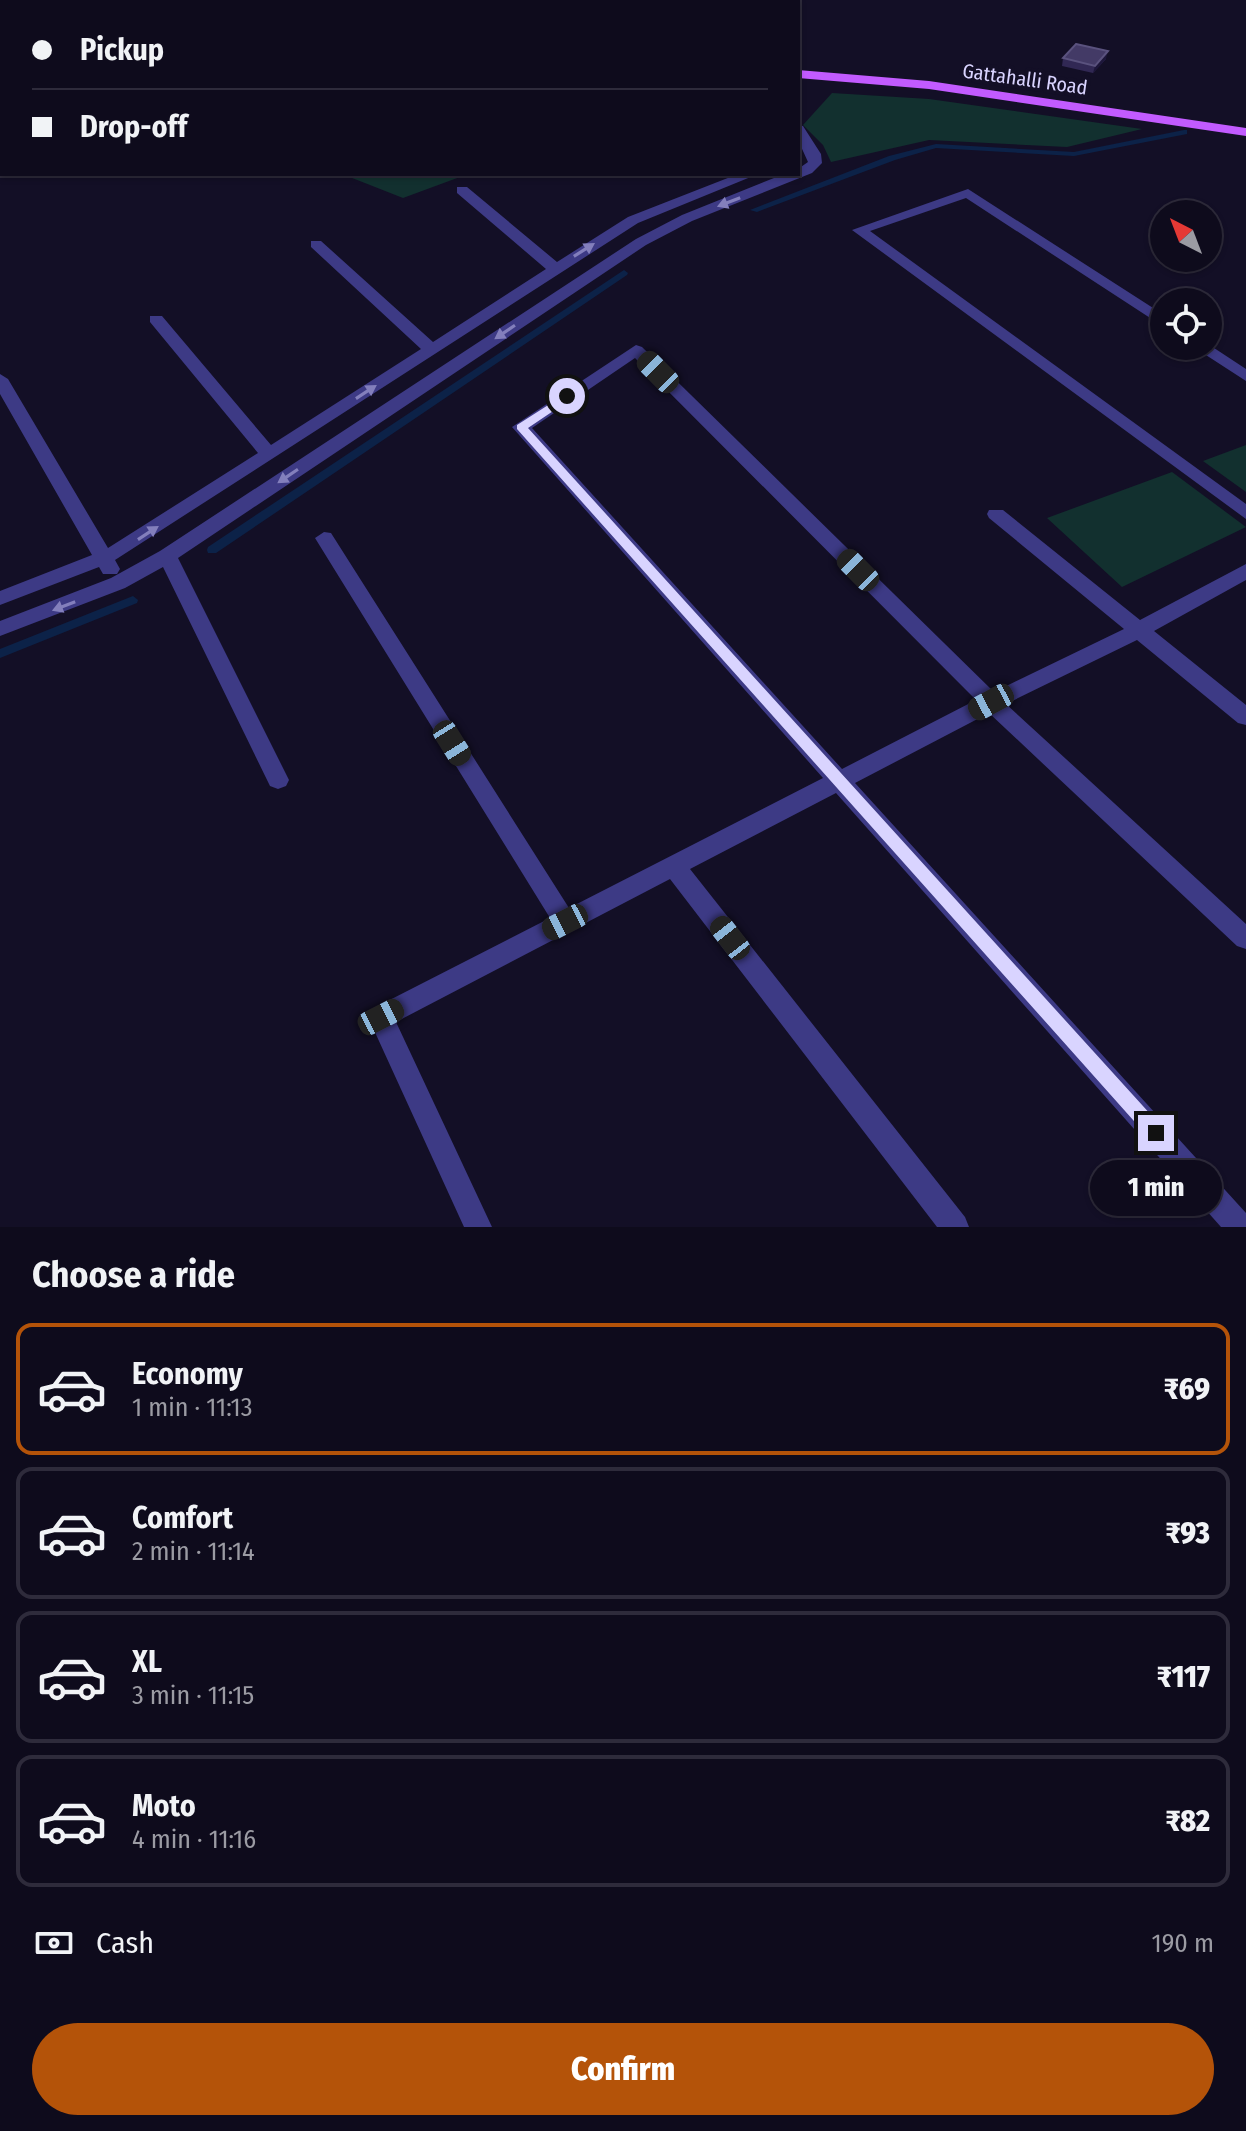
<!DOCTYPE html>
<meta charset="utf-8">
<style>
body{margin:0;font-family:"Fira Sans Condensed",sans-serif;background:#171425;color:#f1f3f6;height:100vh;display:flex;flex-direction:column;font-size:30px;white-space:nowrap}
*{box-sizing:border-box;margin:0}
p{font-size:26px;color:#9b9ba3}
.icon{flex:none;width:44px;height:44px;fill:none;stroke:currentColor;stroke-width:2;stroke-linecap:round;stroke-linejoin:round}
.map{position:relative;height:1227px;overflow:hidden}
.drawer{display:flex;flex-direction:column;background:#0e0b1c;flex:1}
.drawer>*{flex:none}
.hud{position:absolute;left:0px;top:0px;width:800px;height:176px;box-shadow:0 2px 6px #0004,0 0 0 2px #2e2b3b;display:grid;align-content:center;height:176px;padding:0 32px;background:#0e0b1c}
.needle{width:52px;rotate:318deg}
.controls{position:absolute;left:1150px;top:200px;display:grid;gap:16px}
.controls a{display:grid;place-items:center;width:72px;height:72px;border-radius:50%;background:#0e0b1c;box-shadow:0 2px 6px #0004,0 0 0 2px #2e2b3b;font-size:40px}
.end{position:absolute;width:36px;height:36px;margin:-18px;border:10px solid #d9d4ff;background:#111;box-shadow:0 0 0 4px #111}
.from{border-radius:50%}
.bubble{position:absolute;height:56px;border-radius:28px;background:#0e0b1c;box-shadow:0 2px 6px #0004,0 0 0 2px #2e2b3b;font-size:26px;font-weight:800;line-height:56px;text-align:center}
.car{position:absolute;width:24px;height:48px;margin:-24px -12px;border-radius:10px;box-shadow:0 0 6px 2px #0007;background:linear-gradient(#222 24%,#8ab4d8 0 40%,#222 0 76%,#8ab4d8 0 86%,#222 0)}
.hud b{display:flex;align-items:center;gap:28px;height:76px;font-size:30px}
.hud b+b{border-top:2px solid #2e2b3b}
.hud i{width:20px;height:20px;background:#f1f3f6}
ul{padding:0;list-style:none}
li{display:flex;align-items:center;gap:24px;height:132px;margin:0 16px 12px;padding:0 16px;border:4px solid #2e2b3b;border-radius:16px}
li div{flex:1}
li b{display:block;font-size:30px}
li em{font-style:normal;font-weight:800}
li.on{border-color:#b45309}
li>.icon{width:72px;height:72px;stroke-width:1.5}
h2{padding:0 32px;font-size:36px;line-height:96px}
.pay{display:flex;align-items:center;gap:20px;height:88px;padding:0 32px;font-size:30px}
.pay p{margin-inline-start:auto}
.primary-button{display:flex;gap:16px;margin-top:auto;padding:16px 32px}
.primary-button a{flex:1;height:92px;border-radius:48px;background:#b45309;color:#fff;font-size:32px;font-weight:800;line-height:92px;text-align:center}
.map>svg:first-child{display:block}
.green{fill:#12302f}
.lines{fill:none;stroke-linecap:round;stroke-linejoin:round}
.stream{fill:#0c2248;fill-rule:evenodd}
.minor{fill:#3d3a85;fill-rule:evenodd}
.major{fill:#c25bff;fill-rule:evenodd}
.wall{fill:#312854}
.shaded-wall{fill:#1d163a}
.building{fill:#433a66;stroke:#5a527e;stroke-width:2}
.oneway{fill:#837fbc}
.route{fill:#d9d4ff}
.labels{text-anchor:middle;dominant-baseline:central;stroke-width:8;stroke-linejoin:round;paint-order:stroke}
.far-street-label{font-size:20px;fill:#d9d4ff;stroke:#130f26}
</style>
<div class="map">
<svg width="1246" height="1227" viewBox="0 0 1246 1227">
<rect width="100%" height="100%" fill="#130f26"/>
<path class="green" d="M832 93 929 99 1142 129 1067 147 929 140 831 162 823 145 803 125Z
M342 174H468L403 198Z
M1246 445V492L1203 461Z
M1172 472 1246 527 1122 587 1047 518Z"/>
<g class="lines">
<path class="stream" d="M1184 130H1187V134L1074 156 936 148 895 160 757 212 750 210 889 156 936 144 1074 152Z
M624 270 628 273 627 275 216 553H208L207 550 208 547Z
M133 596 138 600 137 603 0 658V649Z"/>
<path class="minor" d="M580 0H595L596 2H581Z
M798 125 803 126 821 154 822 163 812 173 692 221 646 245 178 558 289 780 286 786 278 789 270 786 163 567 125 588 0 636V621L111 578 160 551 636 239 682 215 784 174H798V169L808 162 798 140Z
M738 174H758L638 223 115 560 120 569 117 574H103L99 567 0 605V591L92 555 0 394V374L8 379 108 548 258 453 150 322V316H162L271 445 421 349 311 247V241H321L433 342 546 269 457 193V187H467L557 262 628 217Z
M968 189 1164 315V327L966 198 870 231 1246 504V519L852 230Z
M1208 344 1246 369V381L1192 346Z
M636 345 642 347 994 692 1124 629 989 518 987 514 989 510H1003L1140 620 1246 564V580L1154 631 1246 705V725L1238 723 1137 640 1006 704 1246 924V949L1237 946 989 713 855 783 1246 1213V1227H1221L836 793 690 869 965 1217 969 1227H937L670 879 396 1022 492 1227H464L368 1017 372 1009 550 918 315 538 324 532 331 533 569 908 823 778 512 427ZM635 358 976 700 842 769 532 428Z"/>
<path class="major" d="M104 0H120L121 2H105Z
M798 70 929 81 1246 128V136L929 89 798 78Z"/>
</g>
<path class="wall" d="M1063 58 1106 59 1093 73 1062 66Z"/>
<path class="shaded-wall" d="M1108 51 1106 59 1093 73 1095 66Z"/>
<path class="building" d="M1076 44 1108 51 1095 66 1063 58Z"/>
<defs><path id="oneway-solid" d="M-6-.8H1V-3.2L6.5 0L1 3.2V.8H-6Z" transform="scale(2)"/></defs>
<g class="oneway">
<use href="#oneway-solid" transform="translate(729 202) rotate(159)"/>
<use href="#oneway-solid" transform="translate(584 250) rotate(-32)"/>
<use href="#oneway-solid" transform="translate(505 332) rotate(146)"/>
<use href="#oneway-solid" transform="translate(366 392) rotate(-33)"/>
<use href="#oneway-solid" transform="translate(288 476) rotate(146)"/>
<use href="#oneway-solid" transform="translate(148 533) rotate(-33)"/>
<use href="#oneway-solid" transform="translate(64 606) rotate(159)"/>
</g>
<path class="route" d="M567 393 571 399 528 428 1162 1127V1139H1150L517 429V425Z"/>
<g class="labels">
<g class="far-street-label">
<text transform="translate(1025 79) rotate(8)">Gattahalli Road</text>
</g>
</g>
</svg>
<div class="controls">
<a><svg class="needle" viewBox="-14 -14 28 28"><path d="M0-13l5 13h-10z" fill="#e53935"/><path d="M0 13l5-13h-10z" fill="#9b9ba3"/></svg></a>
<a><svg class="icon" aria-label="locate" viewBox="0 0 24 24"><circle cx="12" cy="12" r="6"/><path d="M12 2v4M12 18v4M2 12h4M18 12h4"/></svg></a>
</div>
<i class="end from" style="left:567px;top:396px"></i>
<i class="end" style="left:1156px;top:1133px"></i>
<div class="bubble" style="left:1090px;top:1160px;width:132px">1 min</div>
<i class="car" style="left:658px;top:372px;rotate:315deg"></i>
<i class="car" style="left:858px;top:570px;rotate:315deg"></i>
<i class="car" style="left:991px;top:702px;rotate:242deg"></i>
<i class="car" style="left:452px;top:743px;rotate:148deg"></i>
<i class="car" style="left:565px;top:922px;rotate:243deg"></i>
<i class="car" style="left:730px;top:938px;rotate:322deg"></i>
<i class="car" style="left:381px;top:1017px;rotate:63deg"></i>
<div class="hud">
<b><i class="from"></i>Pickup</b>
<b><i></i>Drop-off</b>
</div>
</div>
<section class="drawer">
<h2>Choose a ride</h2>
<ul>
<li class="on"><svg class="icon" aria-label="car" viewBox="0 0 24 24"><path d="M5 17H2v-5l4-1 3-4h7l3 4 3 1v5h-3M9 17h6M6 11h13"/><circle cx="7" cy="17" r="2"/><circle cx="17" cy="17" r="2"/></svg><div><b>Economy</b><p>1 min · 11:13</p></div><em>₹69</em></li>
<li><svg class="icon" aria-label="car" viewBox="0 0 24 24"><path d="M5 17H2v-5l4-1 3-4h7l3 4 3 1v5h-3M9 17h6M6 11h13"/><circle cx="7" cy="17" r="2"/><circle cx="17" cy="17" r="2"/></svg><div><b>Comfort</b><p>2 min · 11:14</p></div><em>₹93</em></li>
<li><svg class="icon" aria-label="car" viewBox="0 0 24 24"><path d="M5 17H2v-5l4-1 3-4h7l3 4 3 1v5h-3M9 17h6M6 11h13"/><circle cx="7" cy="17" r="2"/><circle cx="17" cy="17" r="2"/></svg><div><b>XL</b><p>3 min · 11:15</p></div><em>₹117</em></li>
<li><svg class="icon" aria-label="car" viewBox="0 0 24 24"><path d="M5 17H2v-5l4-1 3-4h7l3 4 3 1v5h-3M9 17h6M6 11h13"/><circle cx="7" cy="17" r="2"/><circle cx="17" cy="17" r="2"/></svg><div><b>Moto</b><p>4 min · 11:16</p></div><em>₹82</em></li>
</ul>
<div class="pay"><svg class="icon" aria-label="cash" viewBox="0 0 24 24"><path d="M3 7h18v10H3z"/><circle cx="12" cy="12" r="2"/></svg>Cash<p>190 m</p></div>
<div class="primary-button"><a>Confirm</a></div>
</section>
